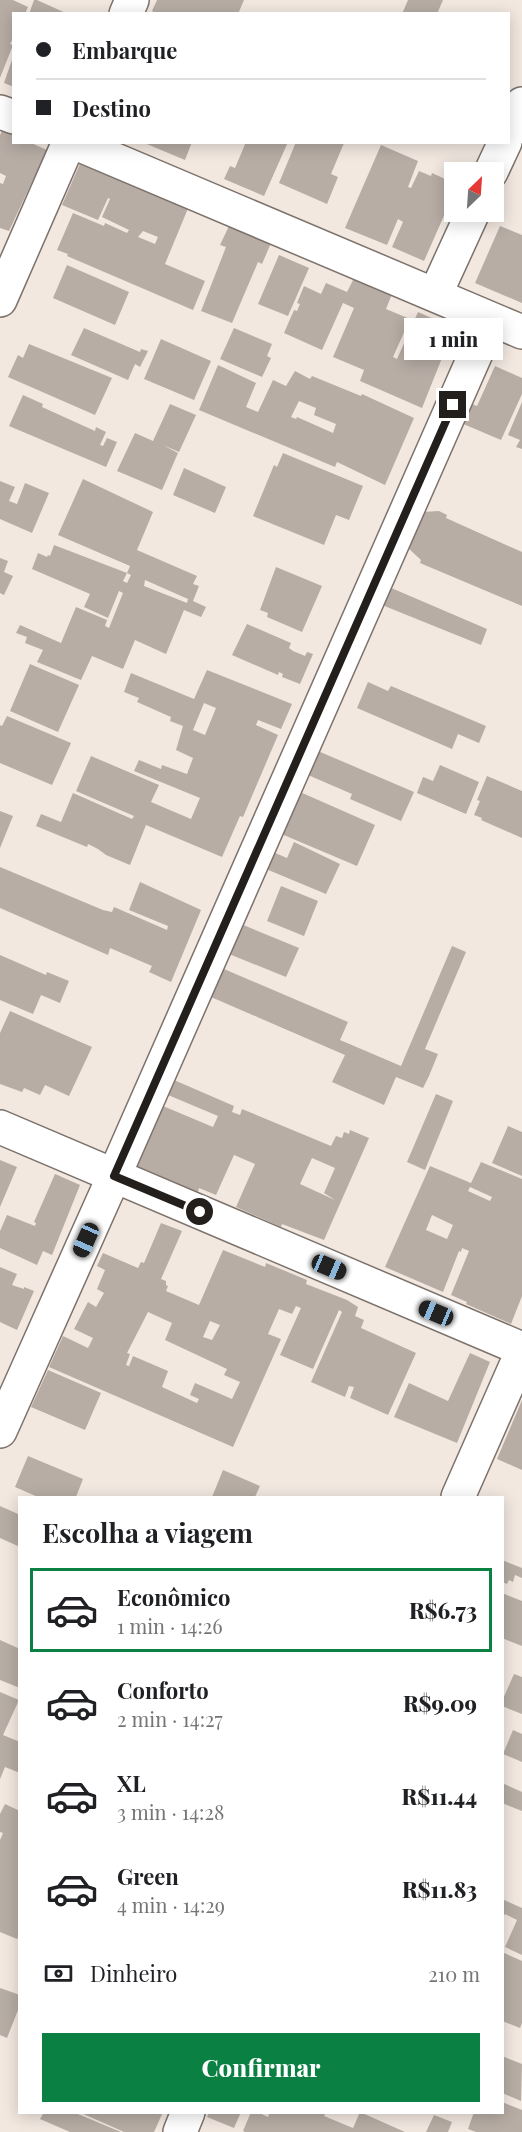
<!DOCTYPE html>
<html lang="pt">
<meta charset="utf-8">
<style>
body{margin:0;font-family:"Playfair Display",serif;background:#f2f2f2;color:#202124;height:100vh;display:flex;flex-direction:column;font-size:22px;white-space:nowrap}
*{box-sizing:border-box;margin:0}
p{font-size:20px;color:#757577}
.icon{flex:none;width:33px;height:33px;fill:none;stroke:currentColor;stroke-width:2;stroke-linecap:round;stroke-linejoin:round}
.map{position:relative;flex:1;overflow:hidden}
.side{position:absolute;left:18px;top:1496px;width:486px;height:618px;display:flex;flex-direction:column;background:#fff;border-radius:0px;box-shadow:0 3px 15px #0003}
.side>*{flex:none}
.banner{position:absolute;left:12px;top:12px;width:498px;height:132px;border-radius:0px;box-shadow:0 3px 15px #0003;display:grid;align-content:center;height:132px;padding:0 24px;background:#fff}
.needle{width:39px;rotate:25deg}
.buttons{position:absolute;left:444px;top:162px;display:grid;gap:12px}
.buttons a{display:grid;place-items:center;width:60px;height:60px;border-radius:0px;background:#fff;box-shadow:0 3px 15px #0003;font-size:30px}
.end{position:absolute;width:27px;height:27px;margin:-14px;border:8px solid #221f1c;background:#fff;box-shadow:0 0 0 3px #fff}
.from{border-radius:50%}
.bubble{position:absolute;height:42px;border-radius:0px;background:#fff;box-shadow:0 3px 15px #0003;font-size:20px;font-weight:800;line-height:42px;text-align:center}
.car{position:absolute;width:18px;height:36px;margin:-18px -9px;border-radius:8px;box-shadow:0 0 4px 2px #0007;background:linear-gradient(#222 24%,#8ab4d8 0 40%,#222 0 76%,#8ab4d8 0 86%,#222 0)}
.banner b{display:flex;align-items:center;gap:21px;height:57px;font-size:22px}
.banner b+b{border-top:2px solid #e0e0e0}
.banner i{width:15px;height:15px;background:#202124}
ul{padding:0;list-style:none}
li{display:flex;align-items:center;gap:18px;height:84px;margin:0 12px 9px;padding:0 12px;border:3px solid transparent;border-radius:0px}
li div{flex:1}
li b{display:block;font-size:22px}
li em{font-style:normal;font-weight:800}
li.on{border-color:#0b8043}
li>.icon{width:54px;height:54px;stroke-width:1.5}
h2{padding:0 24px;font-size:27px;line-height:72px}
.pay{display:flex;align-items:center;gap:15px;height:66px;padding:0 24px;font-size:22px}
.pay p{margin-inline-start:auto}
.action{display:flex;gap:12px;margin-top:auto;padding:12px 24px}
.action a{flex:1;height:69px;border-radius:0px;background:#0b8043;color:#fff;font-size:24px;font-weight:800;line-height:69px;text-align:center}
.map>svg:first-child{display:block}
.building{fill:#b7ada5;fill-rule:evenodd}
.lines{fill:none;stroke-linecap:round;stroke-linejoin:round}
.minor-casing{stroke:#7c726b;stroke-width:36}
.minor{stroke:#fff;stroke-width:33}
.route{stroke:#221f1c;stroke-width:8}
</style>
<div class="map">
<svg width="522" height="2132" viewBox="0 0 522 2132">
<rect width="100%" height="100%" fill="#f2e8e0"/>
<path class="building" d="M0 0H13L28 7 25 14H14V37L10 44 13 45 0 78Z
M34 0H37L68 14H29Z
M157 0H244L238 14H157L152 11Z
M408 0H443L437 14H402Z
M13 57H14V87L4 83Z
M4 126 14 130V142H29L47 150 9 231 0 228V183L3 184 6 176 0 173V135Z
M142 142H192L185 160Z
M246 142H288L264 196 224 179 230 166 235 168Z
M296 142 344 143 331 174 338 177 327 204 279 183Z
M381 145 418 161 408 187 411 188 419 171 431 176 432 173 454 183V193L424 261 392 247 403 222 398 219 387 245 345 228Z
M82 159 189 206 165 264 205 281 193 310 67 256 68 254 57 250 73 213 104 226 105 223 127 233 129 230 102 217 110 199 108 198 98 220 62 205ZM143 231 158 237 155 244 138 237Z
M229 226 271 243 262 264 258 262 232 323 201 311 226 247 220 245Z
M500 226 522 235V303L475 283Z
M279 255 309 268 288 316 258 304Z
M67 265 129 292 115 325 53 298Z
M354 278 392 294 386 309 410 319 393 357 397 359 418 312 454 328 422 408 360 381 364 370 333 357 354 308 343 303 322 350 284 333 294 310 297 311 300 304 297 303 304 286 321 294 326 283 347 292Z
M84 328 140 352 141 349 148 351 140 367 135 364 128 380 71 355Z
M234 328 272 344 267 356 271 358 262 377 220 359Z
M161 339 211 361 194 400 144 379Z
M29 344 112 378 95 415 8 377 18 355 23 358Z
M218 365 256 383 246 407 258 412 273 380 286 386 295 371 310 379 312 376 361 396 362 394 414 418 385 485 337 462 335 467 199 410ZM299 401 316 408 314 415 336 424 333 433 297 417 296 419 291 417Z
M495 366 522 378V394L501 440 461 423 470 403 477 406Z
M23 395 43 404 42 407 95 431 96 427 106 432 100 445 103 446 107 438 117 442 106 467 9 426Z
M522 402V449L516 447 520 440 508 435Z
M170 404 196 415 179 452 163 445 178 453 162 490 117 471 135 433 153 441Z
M283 453 363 486 349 520 336 515 324 545 253 516 274 465 277 467Z
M184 468 226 487 215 513 173 495Z
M83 479 153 512 137 550 197 576 193 584 199 586 193 601 206 607 201 617 184 610 166 654 135 640 123 669 92 656 81 680 37 662 43 650 25 643 27 637 16 633 20 625 61 643 76 607 107 620 105 626 109 628 123 593 119 591 108 618 84 607 90 594 32 569 38 553 47 557 48 555 50 556 54 545 127 573 123 581 127 583 131 575 127 573 130 566 58 535ZM145 580 188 599 187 603 144 586Z
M0 481 15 487 9 501 17 504 25 483 49 493 32 533 0 519Z
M439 511 447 515 446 518 522 552V606L420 563 421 560 407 547 422 512Z
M0 558 8 561 4 572 13 576 4 595 0 593Z
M276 567 322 586 302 632 267 617 268 613 260 610Z
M389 587 487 629 481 645 382 605Z
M247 624 291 643 289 648 293 651 305 656 307 652 313 654 300 684 282 677 283 674 279 672 278 675 232 655Z
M30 664 79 685 58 732 10 711Z
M207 670 292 704 281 729 258 720 256 725 278 735 243 817 240 816 222 857 146 825 130 865 106 855 98 849 88 844 87 847 36 826 41 814 61 822 73 793 132 819 134 816 76 791 91 756 159 785 151 802 191 819 200 798 134 771 139 760 161 769 162 765 187 774 193 758 176 750 183 726 170 721 171 717 137 702 139 698 124 692 131 673 194 699ZM204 703 216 708 205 735 193 730Z
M368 682 388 691 391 686 486 726 479 743 458 734 452 749 357 708Z
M7 716 71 743 52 785 0 763V725L2 726Z
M318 751 414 792 401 821 350 799 352 794 308 775Z
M440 765 479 782 466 814 417 793 423 777 433 781Z
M487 776 522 791V838L481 820 482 818 474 815 480 801 477 800Z
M300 792 375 825 357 866 279 833Z
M0 811 13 816 0 848Z
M294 842 340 864 326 894 266 869 273 852 287 858Z
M0 867 103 910 112 912 114 907 167 930 168 926 129 910 140 882 201 910 171 982 149 972 152 966 110 948 108 955 0 908Z
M281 886 318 901 304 936 267 921Z
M241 924 299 948 286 977 229 954Z
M452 946 466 952 425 1049 438 1054 429 1076 423 1088 396 1077 384 1105 332 1082 345 1055 211 997 224 969 348 1022 340 1040 401 1066Z
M0 955 46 975 47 972 69 981 60 1003 41 995 33 1014 0 1000Z
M10 1011 92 1047 69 1096 45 1085 40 1095 24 1088 22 1092 0 1084V1033Z
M174 1080 234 1106 232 1112 240 1115 242 1109 331 1146 336 1136 342 1138 344 1132 349 1134 350 1130 369 1138 324 1240 282 1224 281 1227 236 1207 255 1164 234 1155 216 1195 199 1188 198 1192 137 1166 134 1161 152 1119 157 1120 163 1106 213 1127 218 1116 168 1095ZM312 1158 335 1168 324 1193 335 1200 300 1184Z
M436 1094 453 1101 425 1170 407 1162Z
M508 1126 522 1132V1176L492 1163Z
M0 1160 17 1167 0 1207Z
M481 1162 522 1179V1296L511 1324 466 1304 467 1302 451 1295 469 1251 462 1248 461 1252 459 1251 443 1292 385 1267 430 1166 471 1183ZM470 1187 492 1197 490 1201 468 1191ZM432 1215 453 1225 447 1239 426 1230Z
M55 1174 80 1185 52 1255 43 1251 37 1265 0 1248V1231L7 1215 35 1226 36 1223 34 1222Z
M161 1223 182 1231 161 1279 166 1281V1285L168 1286 166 1291 199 1305 223 1250 265 1267 266 1263 307 1280 306 1284 347 1300 358 1307 355 1316 364 1320 361 1328 416 1353 388 1415 350 1398 354 1387 349 1386 345 1397 311 1382 342 1312 339 1310 313 1369 280 1355 301 1308 296 1306 292 1314 279 1309 268 1334 281 1339 233 1447 49 1367 63 1336 88 1348 93 1338 74 1329 88 1302 96 1307 104 1293 97 1289 105 1270 97 1266 103 1253 138 1268 141 1262 144 1263ZM148 1312 172 1323 165 1340 227 1369 224 1375 240 1382 232 1399 195 1383 190 1395 199 1399 197 1403 162 1387 168 1371 133 1356 129 1366 126 1365 130 1354 127 1353ZM210 1321 220 1325 212 1340 203 1337Z
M0 1267 17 1274 12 1285 24 1289V1287L34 1291 17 1330 0 1322Z
M470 1353 490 1362 457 1443 394 1417 409 1383 448 1401Z
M48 1370 101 1393 85 1430 31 1407Z
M522 1400V1470L497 1459Z
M28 1456 83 1479 76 1497H38L15 1487Z
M223 1470 260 1486 255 1497H212Z
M0 1506 18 1514 20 1509V1547L0 1538Z
M502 1560 522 1568V1578L515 1575 513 1582 509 1580 507 1584 502 1582Z
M502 1593 522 1601V1646L502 1638Z
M0 1640 20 1649V1688L0 1680Z
M514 1674 522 1677V1714L502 1706V1701Z
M0 1692 19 1700 3 1735 20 1742V1773L5 1767 0 1779Z
M513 1730 522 1734V1762L503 1754Z
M502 1783 522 1792V1811L502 1803Z
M5 1804 20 1811V1935L17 1939 0 1932V1840L3 1833 0 1832V1814Z
M502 1899 522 1908V1955L505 1947 517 1920 505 1914 502 1919Z
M502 1952 522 1961V2023L520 2028 502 2021Z
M0 1988 20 1995V2005L7 2038 0 2035Z
M502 2056 522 2064 521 2101 502 2093Z
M502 2102 522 2110V2132H476L468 2129 474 2112H502Z
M44 2112H73L121 2132H70L40 2119Z
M79 2112H163L154 2132H124Z
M209 2112H241L234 2128 207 2117Z
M251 2112H257L268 2117 270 2112H326L324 2116 353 2128 360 2112 405 2132H245L243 2131Z
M434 2115 452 2122 448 2132H426Z"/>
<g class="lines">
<defs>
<path id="minor" d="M126 14 132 0
M0 112 14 117
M508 134 522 104
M73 142 522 332
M491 172 505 142
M435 295 473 212
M0 300 69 142
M0 1127 522 1349
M0 1431 114 1176 491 319
M458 1497 522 1352
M180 2132 188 2112"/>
</defs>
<use href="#minor" class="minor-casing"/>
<use href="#minor" class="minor"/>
</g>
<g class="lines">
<path class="route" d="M200 1212 114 1176 453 405"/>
</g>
</svg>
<div class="buttons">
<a><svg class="needle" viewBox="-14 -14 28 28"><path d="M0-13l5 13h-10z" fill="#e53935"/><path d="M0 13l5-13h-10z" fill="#757577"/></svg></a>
</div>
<i class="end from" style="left:200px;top:1212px"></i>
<i class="end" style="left:453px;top:405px"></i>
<div class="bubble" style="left:404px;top:318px;width:99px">1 min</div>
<i class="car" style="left:86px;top:1240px;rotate:204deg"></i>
<i class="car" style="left:329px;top:1267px;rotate:113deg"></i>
<i class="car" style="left:436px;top:1313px;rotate:293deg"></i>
<div class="banner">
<b><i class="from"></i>Embarque</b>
<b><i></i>Destino</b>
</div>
<section class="side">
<h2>Escolha a viagem</h2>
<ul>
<li class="on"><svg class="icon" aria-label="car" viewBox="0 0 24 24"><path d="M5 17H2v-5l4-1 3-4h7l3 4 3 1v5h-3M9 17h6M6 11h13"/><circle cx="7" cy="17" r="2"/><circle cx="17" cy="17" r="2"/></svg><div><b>Econômico</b><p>1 min · 14:26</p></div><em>R$6.73</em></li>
<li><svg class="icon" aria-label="car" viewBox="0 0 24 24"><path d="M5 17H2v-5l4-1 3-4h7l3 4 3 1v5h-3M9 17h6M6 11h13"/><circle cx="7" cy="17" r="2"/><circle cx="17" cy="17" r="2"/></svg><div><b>Conforto</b><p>2 min · 14:27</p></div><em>R$9.09</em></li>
<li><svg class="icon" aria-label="car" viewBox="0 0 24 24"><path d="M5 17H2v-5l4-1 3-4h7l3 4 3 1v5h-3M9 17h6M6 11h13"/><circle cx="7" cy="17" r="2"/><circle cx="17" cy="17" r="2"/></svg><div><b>XL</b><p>3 min · 14:28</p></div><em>R$11.44</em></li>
<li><svg class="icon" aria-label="car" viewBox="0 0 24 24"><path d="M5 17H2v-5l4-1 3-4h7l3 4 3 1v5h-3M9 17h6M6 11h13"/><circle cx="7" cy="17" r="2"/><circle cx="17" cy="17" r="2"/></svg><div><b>Green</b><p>4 min · 14:29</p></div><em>R$11.83</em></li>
</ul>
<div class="pay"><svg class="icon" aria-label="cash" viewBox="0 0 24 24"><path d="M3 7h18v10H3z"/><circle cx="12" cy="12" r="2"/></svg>Dinheiro<p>210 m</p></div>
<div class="action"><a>Confirmar</a></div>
</section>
</div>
